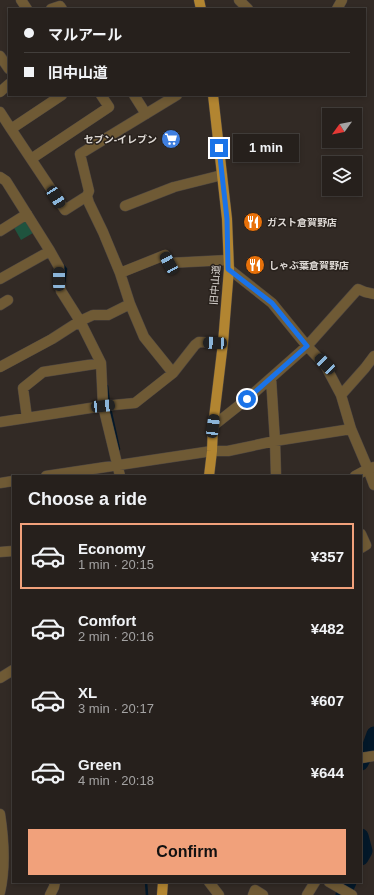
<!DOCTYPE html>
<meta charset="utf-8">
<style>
body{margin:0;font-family:Helvetica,"Noto Sans JP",sans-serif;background:#2e2825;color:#f1f3f6;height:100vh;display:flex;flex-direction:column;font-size:15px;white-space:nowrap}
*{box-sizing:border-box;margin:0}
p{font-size:13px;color:#a4a3a3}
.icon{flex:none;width:22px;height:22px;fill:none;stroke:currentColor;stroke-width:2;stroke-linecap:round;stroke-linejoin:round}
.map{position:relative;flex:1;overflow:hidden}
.sheet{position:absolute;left:12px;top:475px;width:350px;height:408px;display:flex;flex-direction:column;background:#26201c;border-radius:0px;box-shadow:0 2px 6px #0003,0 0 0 1px #423e3b}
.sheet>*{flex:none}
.top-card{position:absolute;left:8px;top:8px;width:358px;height:88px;border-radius:0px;box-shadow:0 2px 6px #0003,0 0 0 1px #423e3b;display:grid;align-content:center;height:88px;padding:0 16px;background:#26201c}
.needle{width:26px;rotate:237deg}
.buttons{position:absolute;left:322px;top:108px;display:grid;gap:8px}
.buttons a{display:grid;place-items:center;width:40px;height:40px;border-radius:0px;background:#26201c;box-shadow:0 2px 6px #0003,0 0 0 1px #423e3b;font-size:20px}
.end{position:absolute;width:18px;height:18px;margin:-9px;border:5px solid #1a73e8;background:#fff;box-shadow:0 0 0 2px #fff}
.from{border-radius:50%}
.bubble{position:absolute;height:28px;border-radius:0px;background:#26201c;box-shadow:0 2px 6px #0003,0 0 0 1px #423e3b;font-size:13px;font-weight:600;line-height:28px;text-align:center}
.car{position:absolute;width:12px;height:24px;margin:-12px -6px;border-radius:5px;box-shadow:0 0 3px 1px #0007;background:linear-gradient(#222 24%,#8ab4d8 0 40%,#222 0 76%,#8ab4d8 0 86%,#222 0)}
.top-card b{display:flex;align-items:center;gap:14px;height:38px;font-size:15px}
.top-card b+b{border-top:1px solid #423e3b}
.top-card i{width:10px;height:10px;background:#f1f3f6}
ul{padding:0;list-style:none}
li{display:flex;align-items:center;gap:12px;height:66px;margin:0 8px 6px;padding:0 8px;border:2px solid transparent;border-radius:0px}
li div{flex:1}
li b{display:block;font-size:15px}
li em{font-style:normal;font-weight:600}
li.active{border-color:#f1a17b}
li>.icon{width:36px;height:36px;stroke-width:1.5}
h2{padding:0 16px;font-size:18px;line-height:48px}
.button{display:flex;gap:8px;margin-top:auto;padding:8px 16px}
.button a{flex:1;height:46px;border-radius:0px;background:#f1a17b;color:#111;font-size:16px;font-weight:600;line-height:46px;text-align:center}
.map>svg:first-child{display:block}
.green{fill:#1f533e}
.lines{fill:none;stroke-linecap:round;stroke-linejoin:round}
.stream{stroke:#031829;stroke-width:2.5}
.river{stroke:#031829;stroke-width:15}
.minor-casing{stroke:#4e4641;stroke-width:11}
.major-casing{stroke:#4e4641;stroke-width:11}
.minor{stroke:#6f5a35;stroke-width:10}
.major{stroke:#b28531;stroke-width:10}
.route{stroke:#1a73e8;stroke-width:5}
.labels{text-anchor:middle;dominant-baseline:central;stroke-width:3;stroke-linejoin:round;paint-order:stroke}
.poi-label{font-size:10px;font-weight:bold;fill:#ded9d5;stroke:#28211c;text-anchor:start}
.street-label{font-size:10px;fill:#ded9d5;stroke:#28211c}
</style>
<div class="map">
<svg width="374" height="895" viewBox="0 0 374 895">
<rect width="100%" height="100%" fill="#322a25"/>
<path class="green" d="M25 220 33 233 21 240 13 226Z"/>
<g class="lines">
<path class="stream" d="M62 264 66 269 64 284
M107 386 109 403
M110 408 119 449
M146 882 147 895"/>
<path class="river" d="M361 763 369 748 374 734
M361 836 365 851 361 858
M343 895 349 882"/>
<defs>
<path id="minor" d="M21 0 27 9
M239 0 248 9
M51 9 60 6 62 9
M337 9 342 0
M0 56 9 69
M0 92 9 84
M134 95 146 114
M0 112 11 129 62 95
M11 129 65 210 87 196
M31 159 109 107 101 95
M0 177 6 181 50 251 59 267V279L61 291 80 321 101 363 103 406 120 476
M125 206 174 187 222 175
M0 231 27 214
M229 269 272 303 307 346 325 365 341 395 351 429 368 469 355 476
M120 273 165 255 169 263 228 260
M0 279 50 251
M0 305 8 300
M0 367 52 339 80 321 93 315H108L130 304
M173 373 144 337 130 304 120 273 103 232 89 203 87 196 89 191 80 154 177 95
M271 378 275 441 276 476
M341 395 365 368 374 356
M27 418 23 388 43 372 101 363
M0 422 103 406 135 403 173 373 195 345 199 342 223 343
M213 426 247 399 307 346 358 289 365 292 374 294
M374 467 368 469 374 485
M46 476 212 451H228L275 441 351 429
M0 483 13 481
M361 534 366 545 361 548
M0 552 13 551
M0 678 13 670
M361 758 374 756
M0 814C4 840 6 866 0 892
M209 882 219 895
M329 882 352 895
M50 895 54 887 55 882
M253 895 255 890 263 895
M307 895 315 882"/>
<path id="major" d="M199 0 201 9
M209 476 212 451 213 426 223 343 229 269 227 219 213 95
M162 895 163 882"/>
</defs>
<use href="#minor" class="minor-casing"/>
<use href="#major" class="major-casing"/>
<use href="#minor" class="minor"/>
<use href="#major" class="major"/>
</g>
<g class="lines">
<path class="route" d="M219 148 227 219 228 269 272 303 307 346 247 399"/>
</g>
<defs>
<symbol id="supermarket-disc" viewBox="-11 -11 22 22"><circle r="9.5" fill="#3f7fe0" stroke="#28211c"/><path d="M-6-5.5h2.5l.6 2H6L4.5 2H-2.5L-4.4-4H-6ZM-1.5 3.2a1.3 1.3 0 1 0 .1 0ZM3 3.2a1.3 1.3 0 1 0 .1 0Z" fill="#fff"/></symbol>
<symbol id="restaurant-disc" viewBox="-11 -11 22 22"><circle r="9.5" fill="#e8710a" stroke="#28211c"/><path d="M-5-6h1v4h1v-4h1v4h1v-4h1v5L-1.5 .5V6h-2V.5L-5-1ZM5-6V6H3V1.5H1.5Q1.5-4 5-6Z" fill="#fff"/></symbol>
</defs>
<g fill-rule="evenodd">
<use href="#supermarket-disc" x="160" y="128" width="22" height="22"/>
<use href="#restaurant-disc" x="242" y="211" width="22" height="22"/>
<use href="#restaurant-disc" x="244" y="254" width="22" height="22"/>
</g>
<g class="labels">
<g class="poi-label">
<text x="157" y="139" text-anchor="end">セブン-イレブン</text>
<text x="267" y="222">ガスト倉賀野店</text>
<text x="269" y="265">しゃぶ葉倉賀野店</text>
</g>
<g class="street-label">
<text transform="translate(215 285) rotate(-86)">旧中山道</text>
</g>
</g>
</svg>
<div class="buttons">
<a><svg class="needle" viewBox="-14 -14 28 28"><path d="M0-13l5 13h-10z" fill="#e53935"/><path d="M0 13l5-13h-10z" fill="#a4a3a3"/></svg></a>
<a><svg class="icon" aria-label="layers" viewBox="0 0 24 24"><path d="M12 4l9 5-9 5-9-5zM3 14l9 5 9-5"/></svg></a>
</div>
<i class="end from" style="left:247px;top:399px"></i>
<i class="end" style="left:219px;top:148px"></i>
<div class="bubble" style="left:233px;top:134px;width:66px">1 min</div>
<i class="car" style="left:56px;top:197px;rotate:147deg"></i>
<i class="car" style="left:169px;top:263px;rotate:331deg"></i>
<i class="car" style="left:59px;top:279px;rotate:0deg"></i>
<i class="car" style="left:215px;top:343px;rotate:273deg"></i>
<i class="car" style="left:325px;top:364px;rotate:316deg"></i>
<i class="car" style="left:103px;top:406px;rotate:85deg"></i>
<i class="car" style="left:213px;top:426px;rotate:7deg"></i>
<div class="top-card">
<b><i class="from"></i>マルアール</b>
<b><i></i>旧中山道</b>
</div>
<section class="sheet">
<h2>Choose a ride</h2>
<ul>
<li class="active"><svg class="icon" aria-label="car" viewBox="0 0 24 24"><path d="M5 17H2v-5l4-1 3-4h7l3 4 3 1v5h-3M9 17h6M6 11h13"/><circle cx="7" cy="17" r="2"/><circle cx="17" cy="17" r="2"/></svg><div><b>Economy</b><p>1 min · 20:15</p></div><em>¥357</em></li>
<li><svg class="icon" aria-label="car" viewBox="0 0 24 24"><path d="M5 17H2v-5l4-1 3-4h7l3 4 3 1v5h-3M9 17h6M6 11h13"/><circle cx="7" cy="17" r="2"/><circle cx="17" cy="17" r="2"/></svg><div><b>Comfort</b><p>2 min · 20:16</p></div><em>¥482</em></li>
<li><svg class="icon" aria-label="car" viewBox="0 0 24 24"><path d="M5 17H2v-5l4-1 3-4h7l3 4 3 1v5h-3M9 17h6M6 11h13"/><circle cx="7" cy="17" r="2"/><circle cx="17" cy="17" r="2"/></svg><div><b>XL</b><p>3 min · 20:17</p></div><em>¥607</em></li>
<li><svg class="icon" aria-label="car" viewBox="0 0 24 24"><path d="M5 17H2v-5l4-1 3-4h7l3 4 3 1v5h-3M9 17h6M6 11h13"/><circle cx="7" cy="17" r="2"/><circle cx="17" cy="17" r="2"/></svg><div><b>Green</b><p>4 min · 20:18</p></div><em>¥644</em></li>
</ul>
<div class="button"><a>Confirm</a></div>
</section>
</div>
